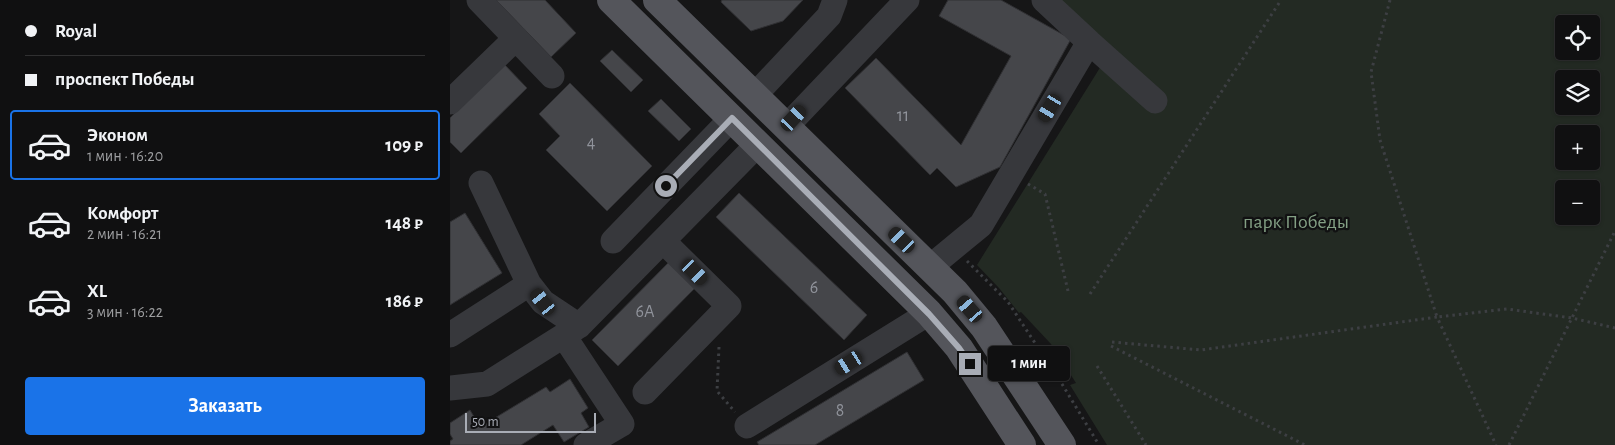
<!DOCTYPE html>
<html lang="ru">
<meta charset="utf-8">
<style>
body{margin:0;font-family:"Alegreya Sans",sans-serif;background:#1e1e1f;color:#f1f3f6;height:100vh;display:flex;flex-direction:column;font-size:19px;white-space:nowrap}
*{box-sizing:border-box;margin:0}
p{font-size:16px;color:#9c9d9f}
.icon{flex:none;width:28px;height:28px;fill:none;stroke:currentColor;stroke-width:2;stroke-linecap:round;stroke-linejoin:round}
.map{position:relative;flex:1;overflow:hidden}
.drawer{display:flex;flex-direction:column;background:#101011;width:450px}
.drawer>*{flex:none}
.top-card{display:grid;align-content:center;height:110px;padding:0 25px;background:#101011}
.buttons{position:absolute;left:1105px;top:15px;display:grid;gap:10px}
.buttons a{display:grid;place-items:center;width:45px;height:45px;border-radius:5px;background:#101011;box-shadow:0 1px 4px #0004,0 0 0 1px #303031;font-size:25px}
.scale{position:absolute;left:15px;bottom:12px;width:131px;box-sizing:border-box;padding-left:5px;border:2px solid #a9adb6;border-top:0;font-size:14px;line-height:18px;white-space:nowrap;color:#a9adb6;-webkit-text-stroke:4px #111112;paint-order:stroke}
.end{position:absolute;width:22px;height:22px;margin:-11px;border:6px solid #a9adb6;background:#111;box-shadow:0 0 0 2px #111}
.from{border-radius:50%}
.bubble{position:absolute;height:35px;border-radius:5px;background:#101011;box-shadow:0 1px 4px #0004,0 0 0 1px #303031;font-size:16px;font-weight:700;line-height:35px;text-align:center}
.car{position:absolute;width:15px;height:30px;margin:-15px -8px;border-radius:6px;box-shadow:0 0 4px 1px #0007;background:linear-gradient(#222 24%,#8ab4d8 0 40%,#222 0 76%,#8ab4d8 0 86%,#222 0)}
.top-card b{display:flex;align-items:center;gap:18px;height:48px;font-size:19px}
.top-card b+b{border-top:1px solid #303031}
.top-card i{width:12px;height:12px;background:#f1f3f6}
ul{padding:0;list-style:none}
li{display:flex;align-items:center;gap:15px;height:70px;margin:0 10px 8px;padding:0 15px;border:2px solid transparent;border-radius:5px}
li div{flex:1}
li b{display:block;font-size:19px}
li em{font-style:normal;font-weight:700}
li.active{border-color:#1a73e8}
li>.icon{width:45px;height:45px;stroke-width:1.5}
.button{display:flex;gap:10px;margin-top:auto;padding:10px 25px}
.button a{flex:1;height:58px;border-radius:5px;background:#1a73e8;color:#fff;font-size:20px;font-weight:700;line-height:58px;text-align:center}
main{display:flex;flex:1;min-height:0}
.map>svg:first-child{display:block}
.green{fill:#232a23;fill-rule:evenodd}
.building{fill:#45464a;stroke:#303033}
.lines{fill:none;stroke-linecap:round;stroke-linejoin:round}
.path{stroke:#3d3f43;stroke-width:3;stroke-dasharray:2.5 4;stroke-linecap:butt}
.minor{stroke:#37383c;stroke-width:25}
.major{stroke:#54555b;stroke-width:28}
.route{stroke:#a9adb6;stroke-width:6}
.labels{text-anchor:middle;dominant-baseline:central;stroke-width:4.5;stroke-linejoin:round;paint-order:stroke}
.number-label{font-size:18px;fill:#90939b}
.park-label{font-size:20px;fill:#839f84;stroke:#111112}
</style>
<main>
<section class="drawer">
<div class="top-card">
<b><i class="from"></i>Royal</b>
<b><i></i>проспект Победы</b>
</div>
<ul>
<li class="active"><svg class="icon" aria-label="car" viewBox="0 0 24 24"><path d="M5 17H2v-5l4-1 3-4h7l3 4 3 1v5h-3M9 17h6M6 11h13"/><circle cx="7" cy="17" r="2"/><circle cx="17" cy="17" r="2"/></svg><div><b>Эконом</b><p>1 мин · 16:20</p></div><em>109 ₽</em></li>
<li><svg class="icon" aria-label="car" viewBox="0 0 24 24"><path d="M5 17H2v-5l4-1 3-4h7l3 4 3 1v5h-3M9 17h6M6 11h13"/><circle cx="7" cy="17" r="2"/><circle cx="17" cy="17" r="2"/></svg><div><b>Комфорт</b><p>2 мин · 16:21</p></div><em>148 ₽</em></li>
<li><svg class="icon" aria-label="car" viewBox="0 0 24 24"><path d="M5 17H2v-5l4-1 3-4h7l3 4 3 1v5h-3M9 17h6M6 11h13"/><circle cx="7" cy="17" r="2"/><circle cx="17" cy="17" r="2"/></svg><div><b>XL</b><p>3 мин · 16:22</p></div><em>186 ₽</em></li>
</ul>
<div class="button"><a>Заказать</a></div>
</section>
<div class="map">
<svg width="1165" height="445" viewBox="0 0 1165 445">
<rect width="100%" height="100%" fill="#161617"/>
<path class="green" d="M594 0H1165V445H657L620 385 626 383 601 344 571 312 569 313 549 288 527 265 656 58ZM1114 24H1141V51H1114ZM1114 79H1141V106H1114ZM1114 134H1141V161H1114ZM1114 189H1141V216H1114Z"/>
<path class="building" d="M46 0H95L126 33 101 57Z
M272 0H353L333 21 301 31 271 2Z
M498 0H551L621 39 550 167 506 187 487 168 480 175 395 88 426 58 511 145 561 56 489 16Z
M162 50 193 80 181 92 150 61Z
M54 64 77 88 11 153 0 142V118Z
M120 83 202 166 157 211 96 150 110 136 89 114Z
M211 99 241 129 229 141 198 111Z
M289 193 417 315 394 340 266 217Z
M15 213 52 273 0 305V222Z
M222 259 248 285 168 366 142 340Z
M457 352 474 380 365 445H309L307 442Z
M120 379 138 408 131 413 139 427 114 442 103 425 71 445H0V441L3 439 0 434V423L20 410 30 427 96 387 100 392Z"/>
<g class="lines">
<path class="path" d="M940 0 921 72 930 140 987 317 1057 309 1122 318 1165 328
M578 184 595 194 618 291
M517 261 558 302 612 384 649 445
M640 294 831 0
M662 342 751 350 987 317 1046 445
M661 346 855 445
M269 347 267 391 285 412
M647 366 696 445
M1059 445 1165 231"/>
<path class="minor" d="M29 0 102 76
M639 42 705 101
M304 96 379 16 385 0
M0 102 66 38
M336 127 457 0
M31 183 79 284 93 302 129 326
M163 241 282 118
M480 267 531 225 639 42 594 0
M0 335 79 284
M114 336 172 424 136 445
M0 388 37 384 129 326 308 144
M195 392 279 306 213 241
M297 426 479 313"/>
<path class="major" d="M161 0 479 313 509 348 572 445
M207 0 505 292 534 327 612 445"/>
</g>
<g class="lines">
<path class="route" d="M216 186 282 118 479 314 509 348 520 364"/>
</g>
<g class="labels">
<g class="number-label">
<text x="453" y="116">11</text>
<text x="141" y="143">4</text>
<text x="364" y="288">6</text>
<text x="195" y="312">6А</text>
<text x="390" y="411">8</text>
</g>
<g class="park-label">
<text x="846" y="222">парк Победы</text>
</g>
</g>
</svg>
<div class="buttons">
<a><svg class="icon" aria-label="locate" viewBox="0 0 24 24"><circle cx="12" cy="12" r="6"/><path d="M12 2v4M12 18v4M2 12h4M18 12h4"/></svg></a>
<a><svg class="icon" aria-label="layers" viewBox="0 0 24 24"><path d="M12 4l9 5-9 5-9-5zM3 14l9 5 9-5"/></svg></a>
<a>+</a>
<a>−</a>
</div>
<div class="scale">50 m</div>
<i class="end from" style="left:216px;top:186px"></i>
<i class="end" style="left:520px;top:364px"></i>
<div class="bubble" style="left:538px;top:346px;width:82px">1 мин</div>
<i class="car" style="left:600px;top:108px;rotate:211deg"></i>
<i class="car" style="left:344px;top:118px;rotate:43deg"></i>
<i class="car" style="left:452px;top:240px;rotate:314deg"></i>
<i class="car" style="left:245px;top:272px;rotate:135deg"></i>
<i class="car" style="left:93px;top:302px;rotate:322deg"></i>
<i class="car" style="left:520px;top:309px;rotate:319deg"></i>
<i class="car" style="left:399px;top:363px;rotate:238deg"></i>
</div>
</main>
